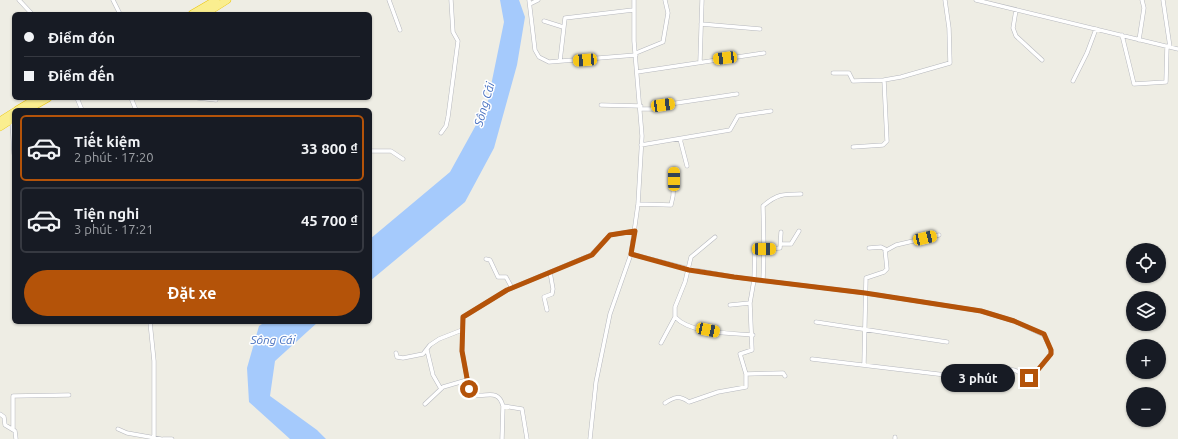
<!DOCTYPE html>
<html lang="vi">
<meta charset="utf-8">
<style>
body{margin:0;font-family:Ubuntu,sans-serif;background:#20242c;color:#f1f3f6;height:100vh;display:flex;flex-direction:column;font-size:15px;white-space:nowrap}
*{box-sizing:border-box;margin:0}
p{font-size:13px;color:#9ea1a6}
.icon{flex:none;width:22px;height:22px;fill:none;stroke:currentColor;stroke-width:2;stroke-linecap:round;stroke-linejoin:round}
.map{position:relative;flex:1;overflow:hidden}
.drawer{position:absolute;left:12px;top:108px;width:360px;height:216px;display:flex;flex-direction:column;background:#171b24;border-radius:6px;box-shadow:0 1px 3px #0004}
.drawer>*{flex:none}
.hud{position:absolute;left:12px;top:12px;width:360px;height:88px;border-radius:6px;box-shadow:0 1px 3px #0004;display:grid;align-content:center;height:88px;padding:0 12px;background:#171b24}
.controls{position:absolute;left:1126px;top:243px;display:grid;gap:8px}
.controls a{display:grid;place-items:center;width:40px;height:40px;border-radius:50%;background:#171b24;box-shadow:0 1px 3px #0004;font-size:20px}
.end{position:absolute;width:18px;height:18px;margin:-9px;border:5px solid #b45309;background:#fff;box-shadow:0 0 0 2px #fff}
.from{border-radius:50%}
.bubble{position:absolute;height:28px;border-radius:14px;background:#171b24;box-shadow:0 1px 3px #0004;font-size:13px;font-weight:600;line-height:28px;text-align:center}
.car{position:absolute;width:12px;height:24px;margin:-12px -6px;border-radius:5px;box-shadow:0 0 3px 1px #0007;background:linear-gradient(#f5c518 24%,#345 0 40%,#f5c518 0 76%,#345 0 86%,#f5c518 0)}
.hud b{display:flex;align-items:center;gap:14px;height:38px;font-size:15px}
.hud b+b{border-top:1px solid #363941}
.hud i{width:10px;height:10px;background:#f1f3f6}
ul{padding:7px 0 0;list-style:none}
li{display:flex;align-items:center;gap:12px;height:66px;margin:0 8px 6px;padding:0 4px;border:2px solid #363941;border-radius:6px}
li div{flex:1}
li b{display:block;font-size:15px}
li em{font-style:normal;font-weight:600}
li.selected{border-color:#b45309}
li>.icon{width:36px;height:36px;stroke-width:1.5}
.action{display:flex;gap:8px;margin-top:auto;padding:8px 12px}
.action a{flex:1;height:46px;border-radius:24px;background:#b45309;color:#fff;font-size:16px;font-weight:600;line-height:46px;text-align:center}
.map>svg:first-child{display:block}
.water{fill:#a5cafc}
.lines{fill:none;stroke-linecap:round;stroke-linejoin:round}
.street-casing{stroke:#b6b8be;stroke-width:4.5}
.highway-casing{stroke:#ebc407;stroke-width:8}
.street{stroke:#fff;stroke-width:3.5}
.highway{stroke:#faee8f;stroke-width:7}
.route{stroke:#b45309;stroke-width:5}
.labels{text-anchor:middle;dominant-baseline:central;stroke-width:3;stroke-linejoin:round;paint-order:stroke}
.water-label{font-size:12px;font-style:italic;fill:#4871c0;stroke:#fff}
</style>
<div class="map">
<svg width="1178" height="439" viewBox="0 0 1178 439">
<rect width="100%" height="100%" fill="#eeede4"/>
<path class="water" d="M500 0H519L525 17 517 65 494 148 465 202 370 281V239L450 172 487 105 504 22Z
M265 322H318L275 361 270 396 317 430 326 439H290L249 402 247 368 259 326Z"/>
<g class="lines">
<defs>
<path id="street" d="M19 0 32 14
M113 0 120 14
M389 0 400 30
M529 0 535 50 539 57 549 62 636 55
M976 0 1178 49
M1163 0 1170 47
M530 4 538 0
M1016 10 1013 28 1016 36 1042 60
M544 21 563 27
M701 24 760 29
M1122 35 1134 84 1166 82 1167 46
M1139 40 1144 8 1142 0
M636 53 663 42 668 13 665 0
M560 61 565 18 633 10
M700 61 702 0
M637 72 764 53
M833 73H849L853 81 884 80
M1073 81 1087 53 1096 29
M77 98 82 110
M131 98 136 110
M198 98 216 100
M601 105 641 106
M641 109H653L663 105 737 94
M12 120 14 154
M441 133 446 126 448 117 458 41 453 32 451 0
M680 139 687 166
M641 145 730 130 738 116 771 111
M853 147 883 145 887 141 884 80 901 77 950 63 949 28 945 0
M370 151H391L403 159
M638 204 671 205 673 196 674 171
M715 237 691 257 685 282 675 307V317C691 334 731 333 753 335
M781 244H791L799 231
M885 251 896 245 939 235
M631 254 689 269 734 277 865 293 981 311 1014 321 1044 335 1051 350V354L1032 377H1025C1020 372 1014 368 1006 370
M486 259 490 260 498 277H506L512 288
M763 281 764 249 780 248 781 232
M730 305 750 303 754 280 755 251 764 249 763 206C777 194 783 194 801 194
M547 310 544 297 552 294 553 289 550 272
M150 322 154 361V439
M816 322 947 342
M661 343 675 317
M427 350 433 375 441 389
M396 353 397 357 403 358 423 354 430 345 439 339 462 330
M812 359 946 375
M864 364 866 278 884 272 887 269 885 249 881 247 869 248
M746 374 783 373 785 376
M665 403C674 397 679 395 689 402L718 392 746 387V374L740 354 752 350 750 303
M425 404 443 387 467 380
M0 414 4 417 5 425 15 431 16 439
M118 429 127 433 161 439
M13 430V396L69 395
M895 437V439
M163 439H172
M502 439 503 406
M527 439 522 409 503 406C497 383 478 405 469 389L462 351 463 317 507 290 591 255 610 235 635 231
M590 439 596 382 610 314 631 254 638 204 642 136 634 41V0"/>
<path id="highway" d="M192 14 216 0
M205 14 227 0
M17 110 37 98
M27 110 48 98
M0 121 14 112
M0 127 14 118"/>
</defs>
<use href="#street" class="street-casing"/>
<use href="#highway" class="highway-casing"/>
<use href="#street" class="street"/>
<use href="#highway" class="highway"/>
</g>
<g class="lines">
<path class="route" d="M469 389 462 351 463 317 507 290 592 255 610 235 635 231 631 254 689 270 734 277 865 293 981 311 1014 321 1044 334 1051 350V354L1032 377 1029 378"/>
</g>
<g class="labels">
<g class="water-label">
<text transform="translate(484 104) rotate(-74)">Sông Cái</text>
<text x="273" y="339">Sông Cái</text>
</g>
</g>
</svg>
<div class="controls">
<a><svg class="icon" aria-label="locate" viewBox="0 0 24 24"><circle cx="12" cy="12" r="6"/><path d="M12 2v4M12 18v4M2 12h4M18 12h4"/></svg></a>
<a><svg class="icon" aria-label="layers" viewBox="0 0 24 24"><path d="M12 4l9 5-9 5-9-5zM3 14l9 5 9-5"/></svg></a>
<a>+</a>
<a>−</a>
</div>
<i class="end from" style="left:469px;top:389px"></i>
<i class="end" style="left:1029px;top:378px"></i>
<div class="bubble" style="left:941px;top:364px;width:74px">3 phút</div>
<i class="car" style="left:725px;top:58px;rotate:263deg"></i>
<i class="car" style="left:585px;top:60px;rotate:266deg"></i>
<i class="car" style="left:663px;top:105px;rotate:82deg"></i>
<i class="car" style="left:674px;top:179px;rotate:0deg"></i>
<i class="car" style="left:925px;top:238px;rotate:77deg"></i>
<i class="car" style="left:764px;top:249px;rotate:90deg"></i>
<i class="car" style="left:708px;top:330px;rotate:102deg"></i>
<div class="hud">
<b><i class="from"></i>Điểm đón</b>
<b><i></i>Điểm đến</b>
</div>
<section class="drawer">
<ul>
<li class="selected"><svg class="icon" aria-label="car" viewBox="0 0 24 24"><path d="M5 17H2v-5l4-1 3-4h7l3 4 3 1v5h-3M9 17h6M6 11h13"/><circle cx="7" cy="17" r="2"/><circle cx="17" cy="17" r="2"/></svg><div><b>Tiết kiệm</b><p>2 phút · 17:20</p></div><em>33 800 ₫</em></li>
<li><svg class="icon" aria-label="car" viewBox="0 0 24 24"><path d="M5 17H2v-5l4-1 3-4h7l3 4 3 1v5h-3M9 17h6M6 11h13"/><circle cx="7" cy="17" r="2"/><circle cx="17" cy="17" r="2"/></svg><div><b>Tiện nghi</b><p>3 phút · 17:21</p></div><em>45 700 ₫</em></li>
</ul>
<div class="action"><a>Đặt xe</a></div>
</section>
</div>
